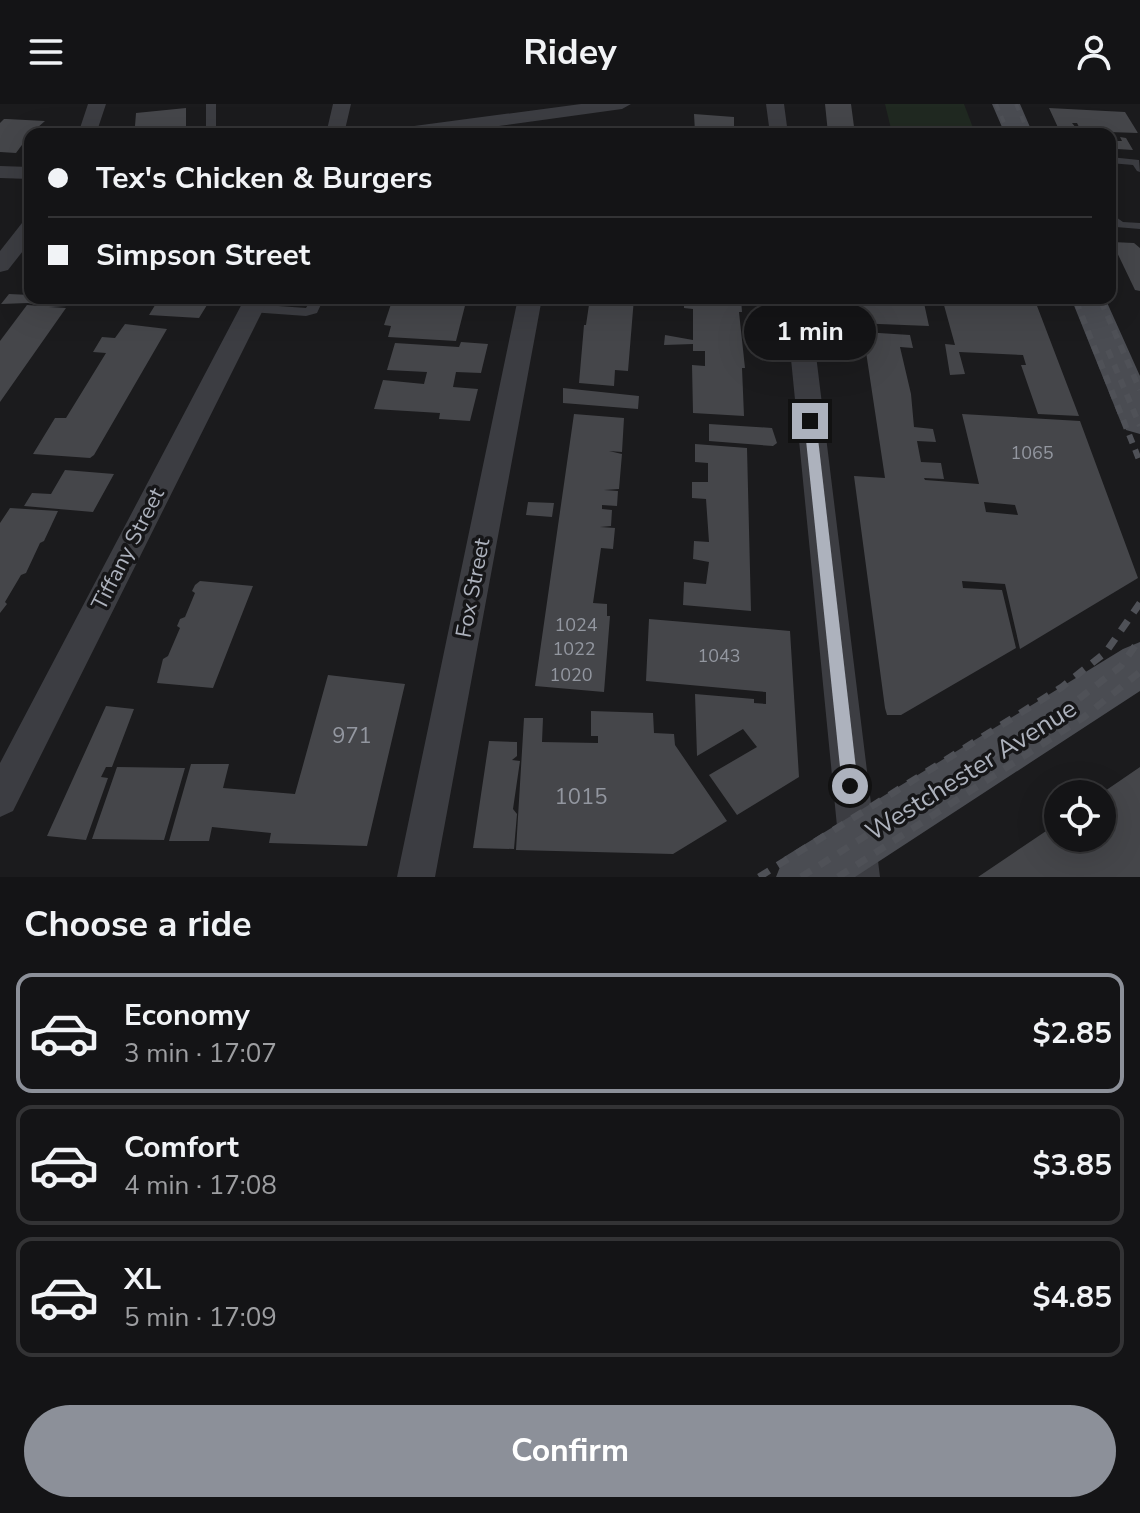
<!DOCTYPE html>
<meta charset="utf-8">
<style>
body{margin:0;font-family:"Nunito Sans",sans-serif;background:#212123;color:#f1f3f6;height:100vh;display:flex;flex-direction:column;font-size:30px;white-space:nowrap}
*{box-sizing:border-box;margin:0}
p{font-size:26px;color:#9d9ea1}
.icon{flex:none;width:44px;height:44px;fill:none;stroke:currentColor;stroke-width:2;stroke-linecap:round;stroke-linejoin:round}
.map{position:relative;height:773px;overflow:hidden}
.sheet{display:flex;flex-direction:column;background:#141416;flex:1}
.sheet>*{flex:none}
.top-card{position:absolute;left:24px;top:24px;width:1092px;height:176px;border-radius:16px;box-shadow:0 8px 32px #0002,0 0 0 2px #333335;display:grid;align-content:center;height:176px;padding:0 24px;background:#141416}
.controls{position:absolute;left:1044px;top:676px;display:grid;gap:16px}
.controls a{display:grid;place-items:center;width:72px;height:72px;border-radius:50%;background:#141416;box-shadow:0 8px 32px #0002,0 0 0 2px #333335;font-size:40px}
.end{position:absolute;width:36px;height:36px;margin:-18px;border:10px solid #adb2bd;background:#111;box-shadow:0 0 0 4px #111}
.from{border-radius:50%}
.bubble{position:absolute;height:56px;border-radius:28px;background:#141416;box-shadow:0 8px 32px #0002,0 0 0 2px #333335;font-size:26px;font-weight:700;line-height:56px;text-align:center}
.top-card b{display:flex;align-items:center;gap:28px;height:76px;font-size:30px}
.top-card b+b{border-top:2px solid #333335}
.top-card i{width:20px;height:20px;background:#f1f3f6}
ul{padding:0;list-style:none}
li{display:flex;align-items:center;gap:24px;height:120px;margin:0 16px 12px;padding:0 8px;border:4px solid #333335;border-radius:16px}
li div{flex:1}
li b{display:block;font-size:30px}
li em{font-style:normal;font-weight:700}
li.active{border-color:#8c9099}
li>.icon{width:72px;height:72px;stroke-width:1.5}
h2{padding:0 24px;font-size:36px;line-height:96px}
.cta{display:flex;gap:16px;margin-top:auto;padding:16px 24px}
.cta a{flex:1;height:92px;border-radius:48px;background:#8c9099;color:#fff;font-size:32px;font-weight:700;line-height:92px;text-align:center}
header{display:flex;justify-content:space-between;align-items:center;height:104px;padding:0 24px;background:#141416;font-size:36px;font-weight:700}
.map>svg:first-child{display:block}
.green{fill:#202921}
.building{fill:#45464a;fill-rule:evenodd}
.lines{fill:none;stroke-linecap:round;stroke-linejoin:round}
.lane{fill:#3c3d42;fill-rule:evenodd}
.street{fill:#3c3d42;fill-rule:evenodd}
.secondary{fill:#4a4c52;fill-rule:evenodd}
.rail-far2{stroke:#4f5157;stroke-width:4;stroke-dasharray:7 6;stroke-linecap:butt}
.rail-far1{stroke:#4f5157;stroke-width:6;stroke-dasharray:9 7;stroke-linecap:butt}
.rail{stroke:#4f5157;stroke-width:7;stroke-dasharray:12 10;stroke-linecap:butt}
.route{fill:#adb2bd}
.labels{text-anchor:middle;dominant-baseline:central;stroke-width:7;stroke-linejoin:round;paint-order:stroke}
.number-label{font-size:18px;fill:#9397a0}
.street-label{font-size:22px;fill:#adb2bd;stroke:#161618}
.near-number-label{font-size:22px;fill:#9397a0}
.near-street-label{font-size:26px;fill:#adb2bd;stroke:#161618}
</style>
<header><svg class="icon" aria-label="menu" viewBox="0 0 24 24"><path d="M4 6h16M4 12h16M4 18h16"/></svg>Ridey<svg class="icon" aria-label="person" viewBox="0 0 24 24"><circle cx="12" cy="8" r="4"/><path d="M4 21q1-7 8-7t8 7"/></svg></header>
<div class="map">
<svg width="1140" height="773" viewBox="0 0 1140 773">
<rect width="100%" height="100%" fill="#1b1b1d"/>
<path class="green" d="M885 0H964L975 29 891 25Z"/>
<path class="building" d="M825 0H851L855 30 828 29Z
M186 4V30H141V24L135 22 136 9Z
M1049 4 1125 8 1138 29 1081 27 1077 19H1072L1081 30H1061Z
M694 10 734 13V29L698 30 695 28Z
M4 15H7L45 17 30 30 16 49 0 48V19Z
M611 23 638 25 637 30H611Z
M1120 33 1126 34 1133 46 1117 45 1112 37H1122Z
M1112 138 1134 139 1140 144V187L1135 186Z
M9 190 30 191V194H72L67 202 49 203 66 204 0 298V237L27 201 40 202 28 199 1 200Z
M393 194H467L456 237 388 233 391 222 384 221Z
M590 194H634L628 267 615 266 614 282 579 279 584 221H586Z
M684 194H741L742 208H739L745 264H742L744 312 693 309 692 261 705 262V247H693V240L664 241 665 231 693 236V205L684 204Z
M826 194H908L909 198 924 199 929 222 829 218Z
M942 194H1034L1079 312 1038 310 1021 261H1026L1023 251 959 248 965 270 950 271 945 240 955 241Z
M157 198 207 201 199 214 149 211Z
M125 220 167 225 94 351 90 354 33 350 55 314H66L106 249 93 248 102 233 115 234Z
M863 228 910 231 913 244 900 243 911 290 914 323 933 325 936 338 917 337 921 358 941 359 944 375 924 374 925 376 979 380 962 310 1080 317 1138 474 1020 545 1005 480 962 477 963 484 1002 486 1016 544 901 611H887L885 604 854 372 885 374ZM984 398 1015 401 1018 411 986 408Z
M461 238 488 240 481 269 456 268 453 283 478 285 470 317 439 315 440 309 374 305 383 276 424 280 427 268 387 266 395 239 459 243Z
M563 284 639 292 638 305 563 299Z
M574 310 624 314 622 348 609 347 622 350 619 385 604 386 618 387 617 402 602 401V405L612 406 611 422 600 423 615 424 613 445 601 444 593 499 607 500V512H610L604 588 535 582Z
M709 320 772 324 777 339 773 342 709 337Z
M695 340 747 344 751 507 683 501 684 478 706 480 709 458 693 455 694 437 709 438 706 395 692 394V378H708V359L695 358Z
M65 366 114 370 93 408 24 402 32 389 51 390Z
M528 398 554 399 552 413 526 411Z
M10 404 58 407 44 437 40 439 26 469 21 471 5 498 7 500 0 509V419Z
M200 477 253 482 213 584 157 579 163 555 168 552 180 524 177 522 180 515 185 513 195 489 192 487 195 481Z
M649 515 790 527 799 673 737 711 709 671 757 643 743 625 697 652 695 590 754 595V599L766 600V588L646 577Z
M328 571 405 580 367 742 269 739 271 729 212 723 209 737H169L191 660H229L223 684 295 690Z
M106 602 134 605 112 663H106L101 673 108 674 86 736 47 732Z
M591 607 653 609 654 629 674 630 675 641 727 717 673 750 516 746 524 614H543L542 638 598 639V632H591Z
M489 637 517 638V652L512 656 520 657 513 705 517 710 514 745 473 744Z
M117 663 185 664 164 736 92 735Z
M1140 663V773H978L1058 719V734H1102V689Z"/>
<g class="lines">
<path class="lane" d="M206 0H216V26L211 29 206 26Z
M1110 53 1139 56 1140 68 1137 67 1133 61 1110 59Z
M1110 109 1123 118 1140 119V125L1116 123 1110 118Z
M312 194H324L317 209 306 212 252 208 246 204 252 200 306 204Z"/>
<path class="street" d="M88 0H106L96 30H78Z
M333 0H351L344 30H326Z
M581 0H631L622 5 441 30H390L399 24Z
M766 0H784L788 30H770Z
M0 62 30 63V75L0 74Z
M30 118V138L8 166 0 168V147L22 119Z
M245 194H269L13 707 0 713V659Z
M518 194H542L435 773H397Z
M785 194H809L880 773H842Z"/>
<path class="secondary" d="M992 0H1020L1033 30H1005Z
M1071 194H1105L1140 272V330L1126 326 1120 316Z
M1140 538V587L855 773H776L784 753 1123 545Z"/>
<path class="rail-far2" d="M996 0 1009 30
M1016 0 1029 30
M1075 194 1077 199
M1100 194 1102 199"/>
<path class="rail-far1" d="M1076 197 1140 358
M1101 197 1140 286
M1108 246 1140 322"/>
<path class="rail" d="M759 773 1062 583 1106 548 1140 499
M801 773 1071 601 1121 562 1140 535
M838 773 1084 613 1140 568"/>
</g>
<path class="route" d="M810 312 816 317 858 682 850 690 842 682 804 317Z"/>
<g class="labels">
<g class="number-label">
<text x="1032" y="349">1065</text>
<text x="576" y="521">1024</text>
<text x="574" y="545">1022</text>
<text x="719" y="552">1043</text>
<text x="571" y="571">1020</text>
</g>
<g class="street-label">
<text transform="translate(128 445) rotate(-63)">Tiffany Street</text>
<text transform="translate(473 484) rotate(-79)">Fox Street</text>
</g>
<g class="near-number-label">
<text x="352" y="632">971</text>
<text x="581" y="693">1015</text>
</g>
<g class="near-street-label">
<text transform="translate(971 666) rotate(-32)">Westchester Avenue</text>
</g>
</g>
</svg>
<div class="controls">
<a><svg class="icon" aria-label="locate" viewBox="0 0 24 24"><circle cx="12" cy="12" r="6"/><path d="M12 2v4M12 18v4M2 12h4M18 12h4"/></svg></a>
</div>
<i class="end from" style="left:850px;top:682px"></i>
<i class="end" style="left:810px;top:317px"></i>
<div class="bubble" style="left:744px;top:200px;width:132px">1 min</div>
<div class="top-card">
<b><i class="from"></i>Tex's Chicken &amp; Burgers</b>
<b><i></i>Simpson Street</b>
</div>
</div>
<section class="sheet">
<h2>Choose a ride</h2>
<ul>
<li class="active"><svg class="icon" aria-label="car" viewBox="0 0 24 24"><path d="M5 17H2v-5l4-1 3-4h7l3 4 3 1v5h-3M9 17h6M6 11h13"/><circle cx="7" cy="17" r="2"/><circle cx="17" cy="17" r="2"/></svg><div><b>Economy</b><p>3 min · 17:07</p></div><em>$2.85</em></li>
<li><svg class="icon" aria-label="car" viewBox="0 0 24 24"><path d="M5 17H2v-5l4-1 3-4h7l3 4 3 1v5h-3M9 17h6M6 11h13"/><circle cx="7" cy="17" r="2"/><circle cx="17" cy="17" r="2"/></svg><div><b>Comfort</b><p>4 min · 17:08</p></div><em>$3.85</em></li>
<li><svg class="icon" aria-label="car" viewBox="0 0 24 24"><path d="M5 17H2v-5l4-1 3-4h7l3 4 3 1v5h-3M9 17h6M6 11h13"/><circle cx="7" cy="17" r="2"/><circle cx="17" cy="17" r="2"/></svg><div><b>XL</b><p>5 min · 17:09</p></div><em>$4.85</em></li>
</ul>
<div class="cta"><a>Confirm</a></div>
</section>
